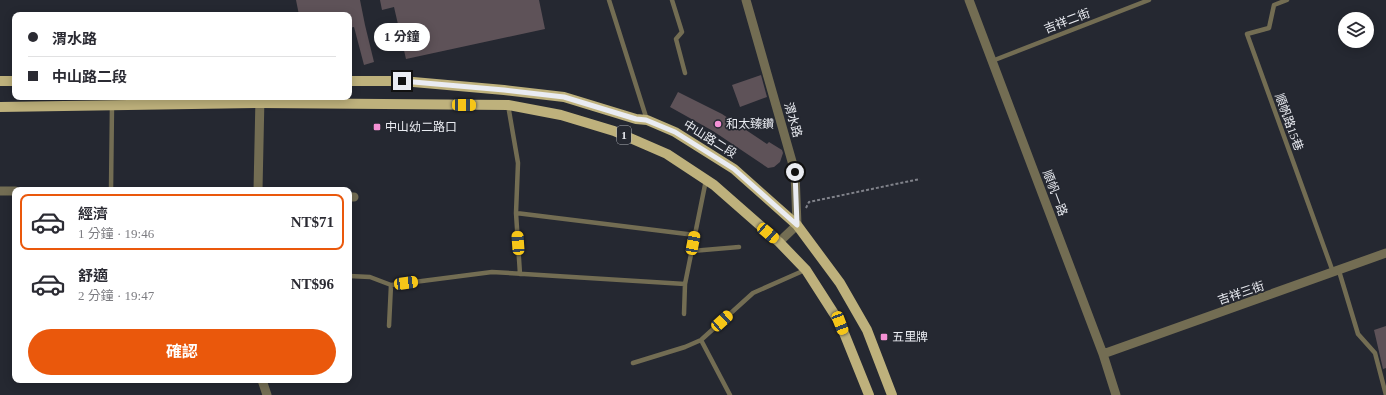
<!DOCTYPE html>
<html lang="zh-TW">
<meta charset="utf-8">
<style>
body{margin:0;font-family:"Times New Roman","Noto Sans TC",serif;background:#f2f2f3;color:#2b2b33;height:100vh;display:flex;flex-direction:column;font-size:15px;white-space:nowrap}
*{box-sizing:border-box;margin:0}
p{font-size:13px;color:#7c7c81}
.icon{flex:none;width:22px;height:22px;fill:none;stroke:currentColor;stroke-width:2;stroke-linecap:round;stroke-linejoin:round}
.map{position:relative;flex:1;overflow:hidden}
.sheet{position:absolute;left:12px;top:187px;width:340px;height:196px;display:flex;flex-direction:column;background:#fff;border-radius:8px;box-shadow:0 2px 10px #0003}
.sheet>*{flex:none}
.hud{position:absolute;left:12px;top:12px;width:340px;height:88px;border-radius:8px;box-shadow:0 2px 10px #0003;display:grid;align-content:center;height:88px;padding:0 16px;background:#fff}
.buttons{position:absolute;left:1338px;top:12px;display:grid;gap:8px}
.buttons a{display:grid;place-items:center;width:36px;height:36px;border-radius:50%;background:#fff;box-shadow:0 2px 10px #0003;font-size:20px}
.end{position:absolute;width:18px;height:18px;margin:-9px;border:5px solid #eaecf2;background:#111;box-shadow:0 0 0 2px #111}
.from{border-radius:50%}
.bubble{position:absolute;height:28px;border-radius:14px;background:#fff;box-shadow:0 2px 10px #0003;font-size:13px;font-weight:700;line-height:28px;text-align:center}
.car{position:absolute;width:12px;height:24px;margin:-12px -6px;border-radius:5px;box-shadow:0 0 3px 1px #0007;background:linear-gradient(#f5c518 24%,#345 0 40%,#f5c518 0 76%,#345 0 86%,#f5c518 0)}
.hud b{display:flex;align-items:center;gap:14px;height:38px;font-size:15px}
.hud b+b{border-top:1px solid #e1e1e2}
.hud i{width:10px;height:10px;background:#2b2b33}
ul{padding:7px 0 0;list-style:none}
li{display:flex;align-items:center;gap:12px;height:56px;margin:0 8px 6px;padding:0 8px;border:2px solid transparent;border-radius:8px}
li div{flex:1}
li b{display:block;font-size:15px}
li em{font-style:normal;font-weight:700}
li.active{border-color:#ea580c}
li>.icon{width:36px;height:36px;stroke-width:1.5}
.button{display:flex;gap:8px;margin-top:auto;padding:8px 16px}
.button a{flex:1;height:46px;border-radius:24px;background:#ea580c;color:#fff;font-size:16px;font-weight:700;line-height:46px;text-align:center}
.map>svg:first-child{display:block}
.building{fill:#5e5258}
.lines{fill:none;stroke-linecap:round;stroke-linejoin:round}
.path{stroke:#80828a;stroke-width:2;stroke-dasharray:3 2;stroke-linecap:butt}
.lane{stroke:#736d53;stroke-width:4.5}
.street{stroke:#736d53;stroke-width:9}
.primary{stroke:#beb17c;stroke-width:10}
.route{stroke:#eaecf2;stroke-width:5}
.poi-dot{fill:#f491d4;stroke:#252831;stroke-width:1.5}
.labels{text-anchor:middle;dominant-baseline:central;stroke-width:3.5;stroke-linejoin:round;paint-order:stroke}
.shield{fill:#252831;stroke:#afb1b8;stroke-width:1}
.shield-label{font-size:11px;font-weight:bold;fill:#eaecf2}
.street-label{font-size:12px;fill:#eaecf2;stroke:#252831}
.poi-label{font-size:12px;fill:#eaecf2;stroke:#252831;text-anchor:start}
</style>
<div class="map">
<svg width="1386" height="395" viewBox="0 0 1386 395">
<rect width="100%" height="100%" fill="#252831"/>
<path class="building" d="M296 0H360L365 25 374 62 364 65 354 27 349 28V15H299Z
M380 0H539L545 29 406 59 394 7 382 10Z
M761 75 767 97 740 107 732 85Z
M678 92 722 114 767 144 769 142 782 150 783 153 780 162 774 167 768 168 713 131 670 107Z
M1386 326V368L1383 369 1374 330Z"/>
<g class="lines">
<path class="path" d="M806 208 809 202 920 179"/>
<path class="lane" d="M609 0 647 120
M672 0 682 32 676 39 685 73
M1287 0 1274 5 1269 28 1247 34 1333 272
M992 61 1149 0
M508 105 518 163 516 213 520 274
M111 190 112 105
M516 213 695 235
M692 251 739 247
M1339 271 1358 334 1375 353 1386 395
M349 276 370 277 391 285 492 272 685 284 706 180
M684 314 685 284
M389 326 391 285
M701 340 730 395
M633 363 685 347 701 340 753 293 805 270"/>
<path class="street" d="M746 0 795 172 797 225 779 242
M969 0 1103 354 1116 395
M258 190 260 97
M0 191H15
M349 197H354
M1103 354 1386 253
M262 380 267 395"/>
<path class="primary" d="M0 81H15
M349 81H402L504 90 564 97 636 119 647 120 675 132 734 169 797 225 840 283 867 330 892 395
M0 107 260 103 508 105 561 115 614 131 667 154 714 185 779 242 806 270 840 323 869 395"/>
</g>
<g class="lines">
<path class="route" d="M402 81 504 90 564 97 636 119 646 120 675 132 734 169 797 225 795 172"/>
</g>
<g class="poi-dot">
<circle cx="718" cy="124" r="4"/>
<rect x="373" y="123" width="8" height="8" rx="2"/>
<rect x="880" y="333" width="8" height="8" rx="2"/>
</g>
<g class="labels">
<rect class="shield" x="617" y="126" width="14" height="18" rx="3"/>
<g class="shield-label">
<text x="624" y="135">1</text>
</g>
<g class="street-label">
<text transform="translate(1067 21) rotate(-21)">吉祥二街</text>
<text transform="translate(793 120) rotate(74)">渭水路</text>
<text transform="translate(1289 122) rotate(70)">順帆路15巷</text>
<text transform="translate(710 139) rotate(32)">中山路二段</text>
<text transform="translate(1055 193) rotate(69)">順帆一路</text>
<text transform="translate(1241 293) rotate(-19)">吉祥三街</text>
</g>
<g class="poi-label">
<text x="726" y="124">和太臻鑽</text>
<text x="385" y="127">中山幼二路口</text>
<text x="892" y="337">五里牌</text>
</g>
</g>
</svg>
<div class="buttons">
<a><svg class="icon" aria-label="layers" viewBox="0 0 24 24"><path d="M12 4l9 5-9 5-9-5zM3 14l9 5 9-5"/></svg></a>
</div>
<i class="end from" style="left:795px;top:172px"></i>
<i class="end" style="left:402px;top:81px"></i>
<div class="bubble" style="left:374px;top:23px;width:56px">1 分鐘</div>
<i class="car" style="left:464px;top:105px;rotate:91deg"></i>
<i class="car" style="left:768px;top:233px;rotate:131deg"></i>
<i class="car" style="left:518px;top:243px;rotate:356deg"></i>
<i class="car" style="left:693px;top:243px;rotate:11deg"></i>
<i class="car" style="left:406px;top:283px;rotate:82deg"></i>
<i class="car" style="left:722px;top:321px;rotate:48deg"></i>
<i class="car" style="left:840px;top:323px;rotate:159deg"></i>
<div class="hud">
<b><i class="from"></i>渭水路</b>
<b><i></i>中山路二段</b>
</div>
<section class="sheet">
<ul>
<li class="active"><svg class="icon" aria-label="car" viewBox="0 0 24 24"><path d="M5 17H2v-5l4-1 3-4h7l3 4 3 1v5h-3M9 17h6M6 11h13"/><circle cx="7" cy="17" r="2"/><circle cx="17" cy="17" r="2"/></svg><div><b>經濟</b><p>1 分鐘 · 19:46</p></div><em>NT$71</em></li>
<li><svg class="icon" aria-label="car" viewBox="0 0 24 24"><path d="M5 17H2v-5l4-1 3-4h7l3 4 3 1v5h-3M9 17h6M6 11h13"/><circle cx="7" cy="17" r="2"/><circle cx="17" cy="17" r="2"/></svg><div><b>舒適</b><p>2 分鐘 · 19:47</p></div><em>NT$96</em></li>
</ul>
<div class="button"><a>確認</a></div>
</section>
</div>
